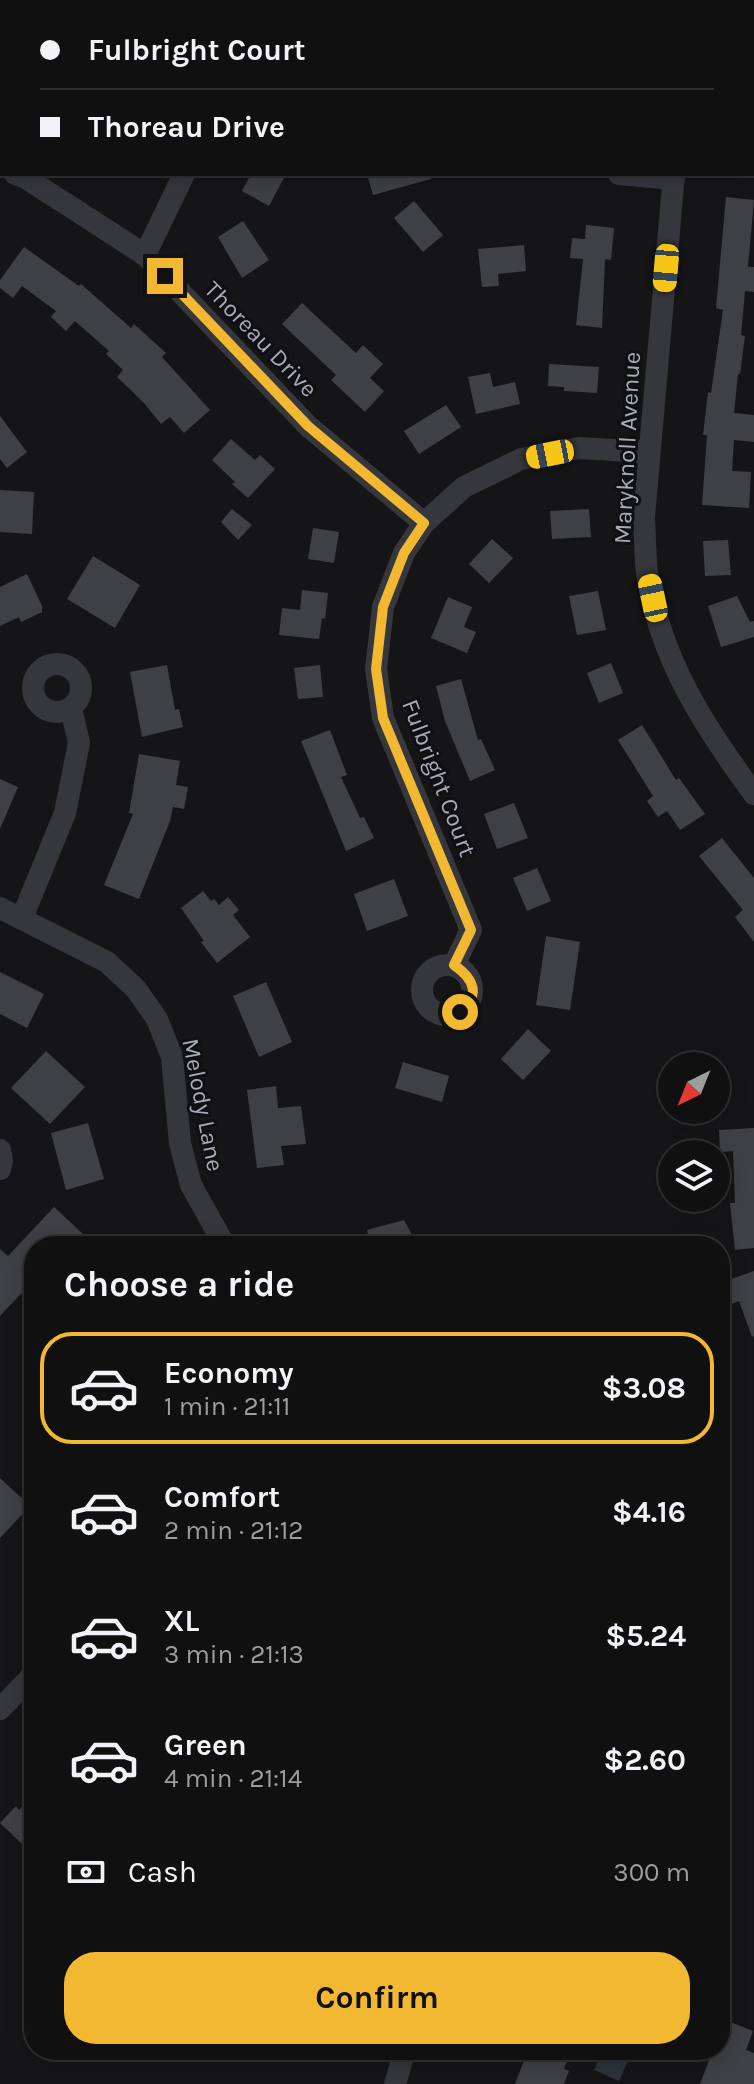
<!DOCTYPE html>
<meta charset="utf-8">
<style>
body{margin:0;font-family:Karla,sans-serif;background:#19191a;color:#f1f3f6;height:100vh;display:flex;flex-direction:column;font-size:30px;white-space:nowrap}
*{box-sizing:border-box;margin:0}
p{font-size:26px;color:#9c9d9f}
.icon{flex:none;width:44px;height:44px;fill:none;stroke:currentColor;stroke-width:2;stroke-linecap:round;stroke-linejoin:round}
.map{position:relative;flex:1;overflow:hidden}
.side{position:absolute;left:24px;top:1236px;width:706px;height:824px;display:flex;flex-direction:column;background:#101011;border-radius:32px;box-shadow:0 4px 20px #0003,0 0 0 2px #303031}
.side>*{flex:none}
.guide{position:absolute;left:0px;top:0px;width:754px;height:176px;box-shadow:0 4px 20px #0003,0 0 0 2px #303031;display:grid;align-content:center;height:176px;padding:0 40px;background:#101011}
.needle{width:52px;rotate:223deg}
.fabs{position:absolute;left:658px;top:1052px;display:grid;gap:16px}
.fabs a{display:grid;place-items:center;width:72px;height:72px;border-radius:50%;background:#101011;box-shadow:0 4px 20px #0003,0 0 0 2px #303031;font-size:40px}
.end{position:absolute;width:36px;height:36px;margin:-18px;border:10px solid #f2b832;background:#111;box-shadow:0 0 0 4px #111}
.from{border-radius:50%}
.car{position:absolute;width:24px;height:48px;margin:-24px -12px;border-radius:10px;box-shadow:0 0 6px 2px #0007;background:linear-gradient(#f5c518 24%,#345 0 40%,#f5c518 0 76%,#345 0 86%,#f5c518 0)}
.guide b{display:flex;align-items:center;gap:28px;height:76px;font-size:30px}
.guide b+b{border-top:2px solid #303031}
.guide i{width:20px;height:20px;background:#f1f3f6}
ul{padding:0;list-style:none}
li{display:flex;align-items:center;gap:24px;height:112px;margin:0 16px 12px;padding:0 24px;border:4px solid transparent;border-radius:32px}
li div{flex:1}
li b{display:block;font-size:30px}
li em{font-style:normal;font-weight:700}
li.on{border-color:#f2b832}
li>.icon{width:72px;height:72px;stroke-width:1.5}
h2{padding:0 40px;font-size:36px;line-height:96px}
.pay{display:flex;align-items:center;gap:20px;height:88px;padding:0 40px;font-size:30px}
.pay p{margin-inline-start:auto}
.action{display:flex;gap:16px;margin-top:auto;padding:16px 40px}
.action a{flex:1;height:92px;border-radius:32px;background:#f2b832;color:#111;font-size:32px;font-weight:700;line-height:92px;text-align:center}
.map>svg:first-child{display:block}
.water{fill:#2b333b}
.building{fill:#3f4044}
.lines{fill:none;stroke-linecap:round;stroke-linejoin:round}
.minor{stroke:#36373c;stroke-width:22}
.route{stroke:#f2b832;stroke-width:10}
.labels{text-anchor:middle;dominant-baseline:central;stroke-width:6;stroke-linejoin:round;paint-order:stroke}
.street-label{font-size:24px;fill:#a7abb7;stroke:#101012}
</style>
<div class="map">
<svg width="754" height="2084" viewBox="0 0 754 2084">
<rect width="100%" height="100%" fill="#151517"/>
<path class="water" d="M603 2050H633L619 2081 594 2070Z"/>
<path class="building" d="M251 174H286L269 206 242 191Z
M367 174H430L431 179 373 195Z
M726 197 754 200 748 267H754V292L745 291 741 335 745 336 740 374H738L734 413 754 415V442L734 440 732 471 751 472 749 508 702 505 707 435H703L708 392 711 393 723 310 716 308Z
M414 201 443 235 423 252 394 218Z
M243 221 269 260 242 278 218 237Z
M586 225 614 228 611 260 605 259 602 328 576 325 583 259 570 258 572 238 585 239Z
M524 245 526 271 498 274 499 286 482 287 478 249Z
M24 247 79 286 81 284 131 328 134 324 166 353 162 357 210 410 184 433 170 417 161 424 144 403 117 377 123 370 106 354 109 351 75 321 66 331 51 317 56 311 22 286 13 298 0 288V280Z
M302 303 356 353 363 345 383 364 370 378 384 391 365 412 331 380 336 375 282 324Z
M549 364 599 367 597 393 564 391V387L548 386Z
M490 373 493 387 515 382 520 404 476 414 468 377Z
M446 405 461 427 419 454 404 431Z
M0 416 27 452 7 468 0 459Z
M231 439 255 460 260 455 275 469 248 498 232 484 235 482 212 460Z
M0 490 34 492 32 534 0 532Z
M232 509 252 525 238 540 221 522Z
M589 509 591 537 552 539 550 511Z
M313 528 339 532 334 563 308 559Z
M492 539 513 558 489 583 469 564Z
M728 540 731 575 705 576 703 541Z
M93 556 140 585 115 628 67 599Z
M27 574 42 606V612L21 622 19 617 0 626V587Z
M302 590 328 593 325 619 322 618 319 639 279 635 282 608 300 610Z
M598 591 606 630 577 635 569 596Z
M737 596 750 622 754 621V637L721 647 708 606Z
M448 597 472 607 464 627 476 632 467 653 431 638Z
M611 663 623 693 599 703 587 673Z
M167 665 175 710 179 709 183 727 142 737 130 672Z
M320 665 323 697 298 699 294 668Z
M461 679 478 740 481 739 495 770 470 781 445 721 436 686Z
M642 725 676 780 679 778 705 814 680 830 667 811 658 817 647 801 653 796 618 740Z
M330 730 347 775 341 777 360 818 364 817 374 838 346 851 301 741Z
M139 754 180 761 176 785 188 787 184 809 173 807 170 821 139 899 104 885 133 814 129 813Z
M0 779 18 787 0 829Z
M514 803 528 838 497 849 484 814Z
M722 838 754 878V942L735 917 743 910 699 856Z
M537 868 551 901 527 911 513 878Z
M394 879 408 916 367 931 354 894Z
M203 891 211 901 214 899 219 905 228 897 239 910 233 915 250 937 217 963 201 942 204 941 181 908Z
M546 936 580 942 570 1010 536 1005Z
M0 972 44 994 27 1028 0 1014Z
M266 982 292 1042 259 1057 233 996Z
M528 1029 551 1051 523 1080 501 1059Z
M46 1051 85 1087 50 1124 11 1088Z
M403 1062 449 1076 442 1102 395 1088Z
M276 1086 278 1108 301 1106 306 1144 281 1146 284 1165 257 1168 247 1090Z
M88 1123 104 1179 66 1190 51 1133Z
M754 1128V1248L735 1250 730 1203H735L733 1151 720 1152 719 1130Z
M54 1207 96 1246H34V1280L0 1316V1249L8 1256Z
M404 1220 418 1246H371L367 1230Z
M754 1271V1336L752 1337 739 1301 727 1306 720 1283Z
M0 1478 30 1506 0 1538Z
M34 1795V1855L0 1823 16 1806 19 1810Z
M720 2018 753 2031 746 2050 754 2053V2084H700L713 2050H720Z
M528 2050H572L564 2069 569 2071 564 2084H515Z"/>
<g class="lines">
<path class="minor" d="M267 2 268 0
M689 2V0
M15 174 26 178 145 255 308 426 424 523
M619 174 673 179
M674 174 644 517C645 536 645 555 647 573 660 659 704 726 754 794
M145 255 184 174
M33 688a24 24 0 1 1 48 0a24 24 0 1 1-48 0Z
M0 908 107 962 136 989 157 1019 172 1057 180 1143 191 1185 225 1246
M22 918 65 813 79 743 71 708
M422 990a25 25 0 1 1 50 0a25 25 0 1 1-50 0Z
M454 965 471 930 383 718 376 669 383 607 404 553 424 523 464 487 521 459 579 448 649 452
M0 1150 2 1161 0 1169
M0 1709 34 1674
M395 2084 405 2050"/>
</g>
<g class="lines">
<path class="route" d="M165 276 308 426 424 523 404 553 383 607 376 669 383 718 471 930 454 965C473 978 482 995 460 1012"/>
</g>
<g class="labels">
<g class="street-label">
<text transform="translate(261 339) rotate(46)">Thoreau Drive</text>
<text transform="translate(627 448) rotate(-87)">Maryknoll Avenue</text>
<text transform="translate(439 778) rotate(69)">Fulbright Court</text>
<text transform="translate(203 1105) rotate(79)">Melody Lane</text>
</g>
</g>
</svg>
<div class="fabs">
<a><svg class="needle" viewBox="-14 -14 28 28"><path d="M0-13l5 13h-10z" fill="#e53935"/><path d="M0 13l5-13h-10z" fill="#9c9d9f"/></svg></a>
<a><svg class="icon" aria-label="layers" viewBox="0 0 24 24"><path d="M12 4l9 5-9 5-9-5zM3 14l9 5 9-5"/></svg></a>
</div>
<i class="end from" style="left:460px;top:1012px"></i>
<i class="end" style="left:165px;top:276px"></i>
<i class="car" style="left:666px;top:268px;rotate:185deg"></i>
<i class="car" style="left:550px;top:454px;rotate:259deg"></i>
<i class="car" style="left:653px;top:598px;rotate:348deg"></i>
<div class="guide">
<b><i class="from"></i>Fulbright Court</b>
<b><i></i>Thoreau Drive</b>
</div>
<section class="side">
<h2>Choose a ride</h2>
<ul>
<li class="on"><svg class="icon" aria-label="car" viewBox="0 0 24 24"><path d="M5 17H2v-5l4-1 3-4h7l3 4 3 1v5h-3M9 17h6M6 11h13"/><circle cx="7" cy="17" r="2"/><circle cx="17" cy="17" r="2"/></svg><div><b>Economy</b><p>1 min · 21:11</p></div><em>$3.08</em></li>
<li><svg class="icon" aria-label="car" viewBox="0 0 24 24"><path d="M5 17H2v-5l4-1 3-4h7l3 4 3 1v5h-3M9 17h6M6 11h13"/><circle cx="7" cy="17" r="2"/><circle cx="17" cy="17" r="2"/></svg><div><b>Comfort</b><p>2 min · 21:12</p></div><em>$4.16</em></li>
<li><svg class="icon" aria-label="car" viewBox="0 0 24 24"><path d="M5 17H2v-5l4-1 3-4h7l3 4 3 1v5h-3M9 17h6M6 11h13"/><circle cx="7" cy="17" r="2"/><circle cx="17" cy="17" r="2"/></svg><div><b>XL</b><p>3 min · 21:13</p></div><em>$5.24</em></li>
<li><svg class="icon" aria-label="car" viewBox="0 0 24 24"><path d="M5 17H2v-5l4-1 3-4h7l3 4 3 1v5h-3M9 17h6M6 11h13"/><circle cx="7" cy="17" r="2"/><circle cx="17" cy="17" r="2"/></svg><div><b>Green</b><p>4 min · 21:14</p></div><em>$2.60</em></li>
</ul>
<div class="pay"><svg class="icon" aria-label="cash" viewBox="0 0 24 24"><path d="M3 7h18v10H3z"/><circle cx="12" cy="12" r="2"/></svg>Cash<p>300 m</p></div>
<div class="action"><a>Confirm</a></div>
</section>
</div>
